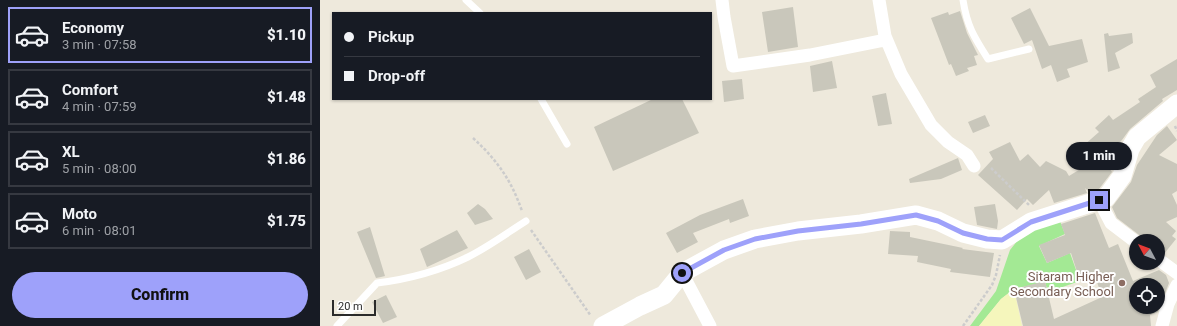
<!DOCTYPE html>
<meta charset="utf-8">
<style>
body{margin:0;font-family:Roboto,sans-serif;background:#20242c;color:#f1f3f6;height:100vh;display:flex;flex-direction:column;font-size:15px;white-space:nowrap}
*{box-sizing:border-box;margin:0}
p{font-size:13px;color:#9ea1a6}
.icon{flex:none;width:22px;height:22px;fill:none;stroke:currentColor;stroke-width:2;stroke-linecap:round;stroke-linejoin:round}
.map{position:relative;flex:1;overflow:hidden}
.side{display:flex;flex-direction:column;background:#171b24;width:320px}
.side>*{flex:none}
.hud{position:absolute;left:12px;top:12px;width:380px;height:88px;border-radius:0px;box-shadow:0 1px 3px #0004;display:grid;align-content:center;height:88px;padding:0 12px;background:#171b24}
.needle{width:26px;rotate:311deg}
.fabs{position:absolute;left:809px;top:234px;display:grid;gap:8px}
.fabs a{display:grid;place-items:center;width:36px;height:36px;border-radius:50%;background:#171b24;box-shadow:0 1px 3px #0004;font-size:20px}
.scale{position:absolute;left:12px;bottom:10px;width:44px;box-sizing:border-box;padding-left:4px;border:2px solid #2b2b2b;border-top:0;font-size:11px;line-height:14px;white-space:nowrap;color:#2b2b2b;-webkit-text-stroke:3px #fff;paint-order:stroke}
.end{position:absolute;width:18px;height:18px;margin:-9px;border:5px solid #9ea1fa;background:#111;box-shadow:0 0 0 2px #111}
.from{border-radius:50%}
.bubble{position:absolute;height:28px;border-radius:14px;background:#171b24;box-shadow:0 1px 3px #0004;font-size:13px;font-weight:800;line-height:28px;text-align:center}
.hud b{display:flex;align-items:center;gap:14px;height:38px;font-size:15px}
.hud b+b{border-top:1px solid #363941}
.hud i{width:10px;height:10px;background:#f1f3f6}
ul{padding:7px 0 0;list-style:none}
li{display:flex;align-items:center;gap:12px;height:56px;margin:0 8px 6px;padding:0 4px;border:2px solid #363941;border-radius:0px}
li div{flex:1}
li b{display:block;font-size:15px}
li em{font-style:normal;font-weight:800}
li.on{border-color:#9ea1fa}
li>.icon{width:36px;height:36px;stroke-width:1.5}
.button{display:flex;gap:8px;margin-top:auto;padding:8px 12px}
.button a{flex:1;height:46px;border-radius:24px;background:#9ea1fa;color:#111;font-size:16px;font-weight:800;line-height:46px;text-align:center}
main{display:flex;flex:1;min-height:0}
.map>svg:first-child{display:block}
.green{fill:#a3e994}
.sand{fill:#f5f6bc}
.building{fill:#c9c7bb;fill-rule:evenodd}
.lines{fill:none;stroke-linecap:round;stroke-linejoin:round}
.path{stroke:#ccc;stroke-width:2.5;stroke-dasharray:3 2;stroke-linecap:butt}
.lane{stroke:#fff;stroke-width:7}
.street{stroke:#fff;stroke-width:13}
.secondary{stroke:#fff;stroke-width:19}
.route{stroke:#9ea1fa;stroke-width:5}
.education-dot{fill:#8d6e63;stroke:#fff;stroke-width:1.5}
.labels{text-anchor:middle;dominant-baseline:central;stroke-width:4;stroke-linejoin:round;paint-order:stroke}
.education-label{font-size:13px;fill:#785e54;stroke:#fff;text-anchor:end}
</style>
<main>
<section class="side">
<ul>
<li class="on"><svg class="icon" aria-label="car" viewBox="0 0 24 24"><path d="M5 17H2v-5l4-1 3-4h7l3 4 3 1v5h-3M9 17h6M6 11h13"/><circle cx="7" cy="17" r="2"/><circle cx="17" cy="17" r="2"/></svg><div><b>Economy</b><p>3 min · 07:58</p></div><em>$1.10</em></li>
<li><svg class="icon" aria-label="car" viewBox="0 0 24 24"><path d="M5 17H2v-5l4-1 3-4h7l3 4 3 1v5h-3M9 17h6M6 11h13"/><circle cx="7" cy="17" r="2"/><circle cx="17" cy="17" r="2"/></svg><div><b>Comfort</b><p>4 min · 07:59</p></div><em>$1.48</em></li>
<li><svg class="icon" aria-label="car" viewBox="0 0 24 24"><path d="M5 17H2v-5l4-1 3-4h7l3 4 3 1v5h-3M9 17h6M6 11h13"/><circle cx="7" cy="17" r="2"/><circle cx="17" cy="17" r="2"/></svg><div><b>XL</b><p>5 min · 08:00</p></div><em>$1.86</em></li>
<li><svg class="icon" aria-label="car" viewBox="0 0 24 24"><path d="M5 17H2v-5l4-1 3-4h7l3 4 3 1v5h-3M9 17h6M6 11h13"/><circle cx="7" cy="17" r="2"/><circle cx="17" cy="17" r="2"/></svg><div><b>Moto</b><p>6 min · 08:01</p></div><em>$1.75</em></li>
</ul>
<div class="button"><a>Confirm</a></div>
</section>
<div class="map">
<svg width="857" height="326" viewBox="0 0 857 326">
<rect width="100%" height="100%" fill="#eee9dc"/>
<path class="green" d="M740 221 745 234 719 246 727 263 750 253 760 281 728 292 725 282 694 289 681 299 659 326H650L676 291 690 250 698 240 710 231Z"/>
<path class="sand" d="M694 289 702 326H659L681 299Z"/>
<path class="building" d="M473 7 478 47 448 52 442 12Z
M710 8 729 46 762 39 768 62 747 69 750 77 737 82 731 65 722 69 712 40 704 44 691 18Z
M640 11 647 33 658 55 654 56 657 65 647 68 649 71 636 76 631 64 629 65 611 18 628 12 629 15Z
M788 33 789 36 812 33 813 43 795 53 800 68 788 72 784 34Z
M857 59V90L842 99 843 101 810 129 802 140 794 148 797 152 785 162 792 172 779 189 769 192 765 188 767 193 734 203 729 190 713 205 707 199 697 210 658 175 673 159 669 152 690 142 700 161 708 154 720 167 726 161 746 171 749 176 775 160 763 146 779 132 775 128 789 115 793 120 820 102 818 99 836 87 830 75Z
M512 61 517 88 493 92 490 66Z
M422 79 424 99 404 102 402 81Z
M566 93 572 124 558 126 552 96Z
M333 99H362L379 133 293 171 274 127Z
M665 115 670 126 653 133 648 122Z
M847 126 857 140 839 155 857 164V191L852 194 857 205V217L846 222 856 231 852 236 856 239 844 254 838 251V241H827L797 218 792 207 811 182 817 165 837 135Z
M638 158 642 170 621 179 590 183 589 179Z
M423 199 429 216 410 223 409 219 373 233 378 242 357 253 346 233 380 215Z
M158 204 165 209 173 219 155 225 147 213Z
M675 204 678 221 677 229 657 225 654 207Z
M775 213 789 248 798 244 813 281 839 270 846 275 849 283 838 312 830 315 831 326H703L694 289 725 281 734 319 782 297 775 276 760 281 751 253 727 263 719 245 745 235 741 224ZM816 285H838V307H816Z
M50 227 65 276 61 277 56 278 37 232Z
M137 230 148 248 107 267 100 249Z
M570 231 590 232V237L643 248 642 249 674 253 670 277 630 272 631 269 597 262 598 256 568 254Z
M209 249 221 272 206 280 194 257Z
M66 295 77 317 63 323 52 302Z"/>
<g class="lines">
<path class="path" d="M855 126 857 131
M153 138C178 161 191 180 202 211
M671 168 709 205
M211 230 271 316
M643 326 672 285 676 275 680 255"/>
<path class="lane" d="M146 0 160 13
M643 0C647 26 654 37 668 59L709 49
M221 99 247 144
M17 326 57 283C89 279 119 271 148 257 168 247 187 233 206 221"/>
<path class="street" d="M402 0 404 17 413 66 490 55 560 41 563 40 565 36 559 0
M565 36 581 74 611 125 628 142 647 155 654 166
M779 200 791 223 816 242
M838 259 857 273
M362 273 390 326
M842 326 848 304 857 285"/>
<path class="secondary" d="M283 326 320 306 344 295 362 273 404 250 435 239 478 231 541 224 596 215 618 221 643 233 667 239 682 240 711 222 786 198 802 176 810 149 817 137 857 104"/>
</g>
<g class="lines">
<path class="route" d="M362 273 404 250 435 239 478 231 541 224 596 215 618 221 643 233 667 239 682 240 711 222 779 200"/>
</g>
<circle class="education-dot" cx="802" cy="283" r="4"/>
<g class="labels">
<g class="education-label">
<text x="794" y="276">Sitaram Higher<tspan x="794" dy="15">Secondary School</tspan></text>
</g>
</g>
</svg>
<div class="fabs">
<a><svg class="needle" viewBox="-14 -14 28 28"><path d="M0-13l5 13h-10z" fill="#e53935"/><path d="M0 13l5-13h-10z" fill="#9ea1a6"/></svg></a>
<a><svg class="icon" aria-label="locate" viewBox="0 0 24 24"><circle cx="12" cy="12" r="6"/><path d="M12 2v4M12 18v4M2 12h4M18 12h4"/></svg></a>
</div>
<div class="scale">20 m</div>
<i class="end from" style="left:362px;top:273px"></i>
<i class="end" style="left:779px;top:200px"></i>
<div class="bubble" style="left:746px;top:142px;width:66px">1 min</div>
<div class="hud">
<b><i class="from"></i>Pickup</b>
<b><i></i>Drop-off</b>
</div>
</div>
</main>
